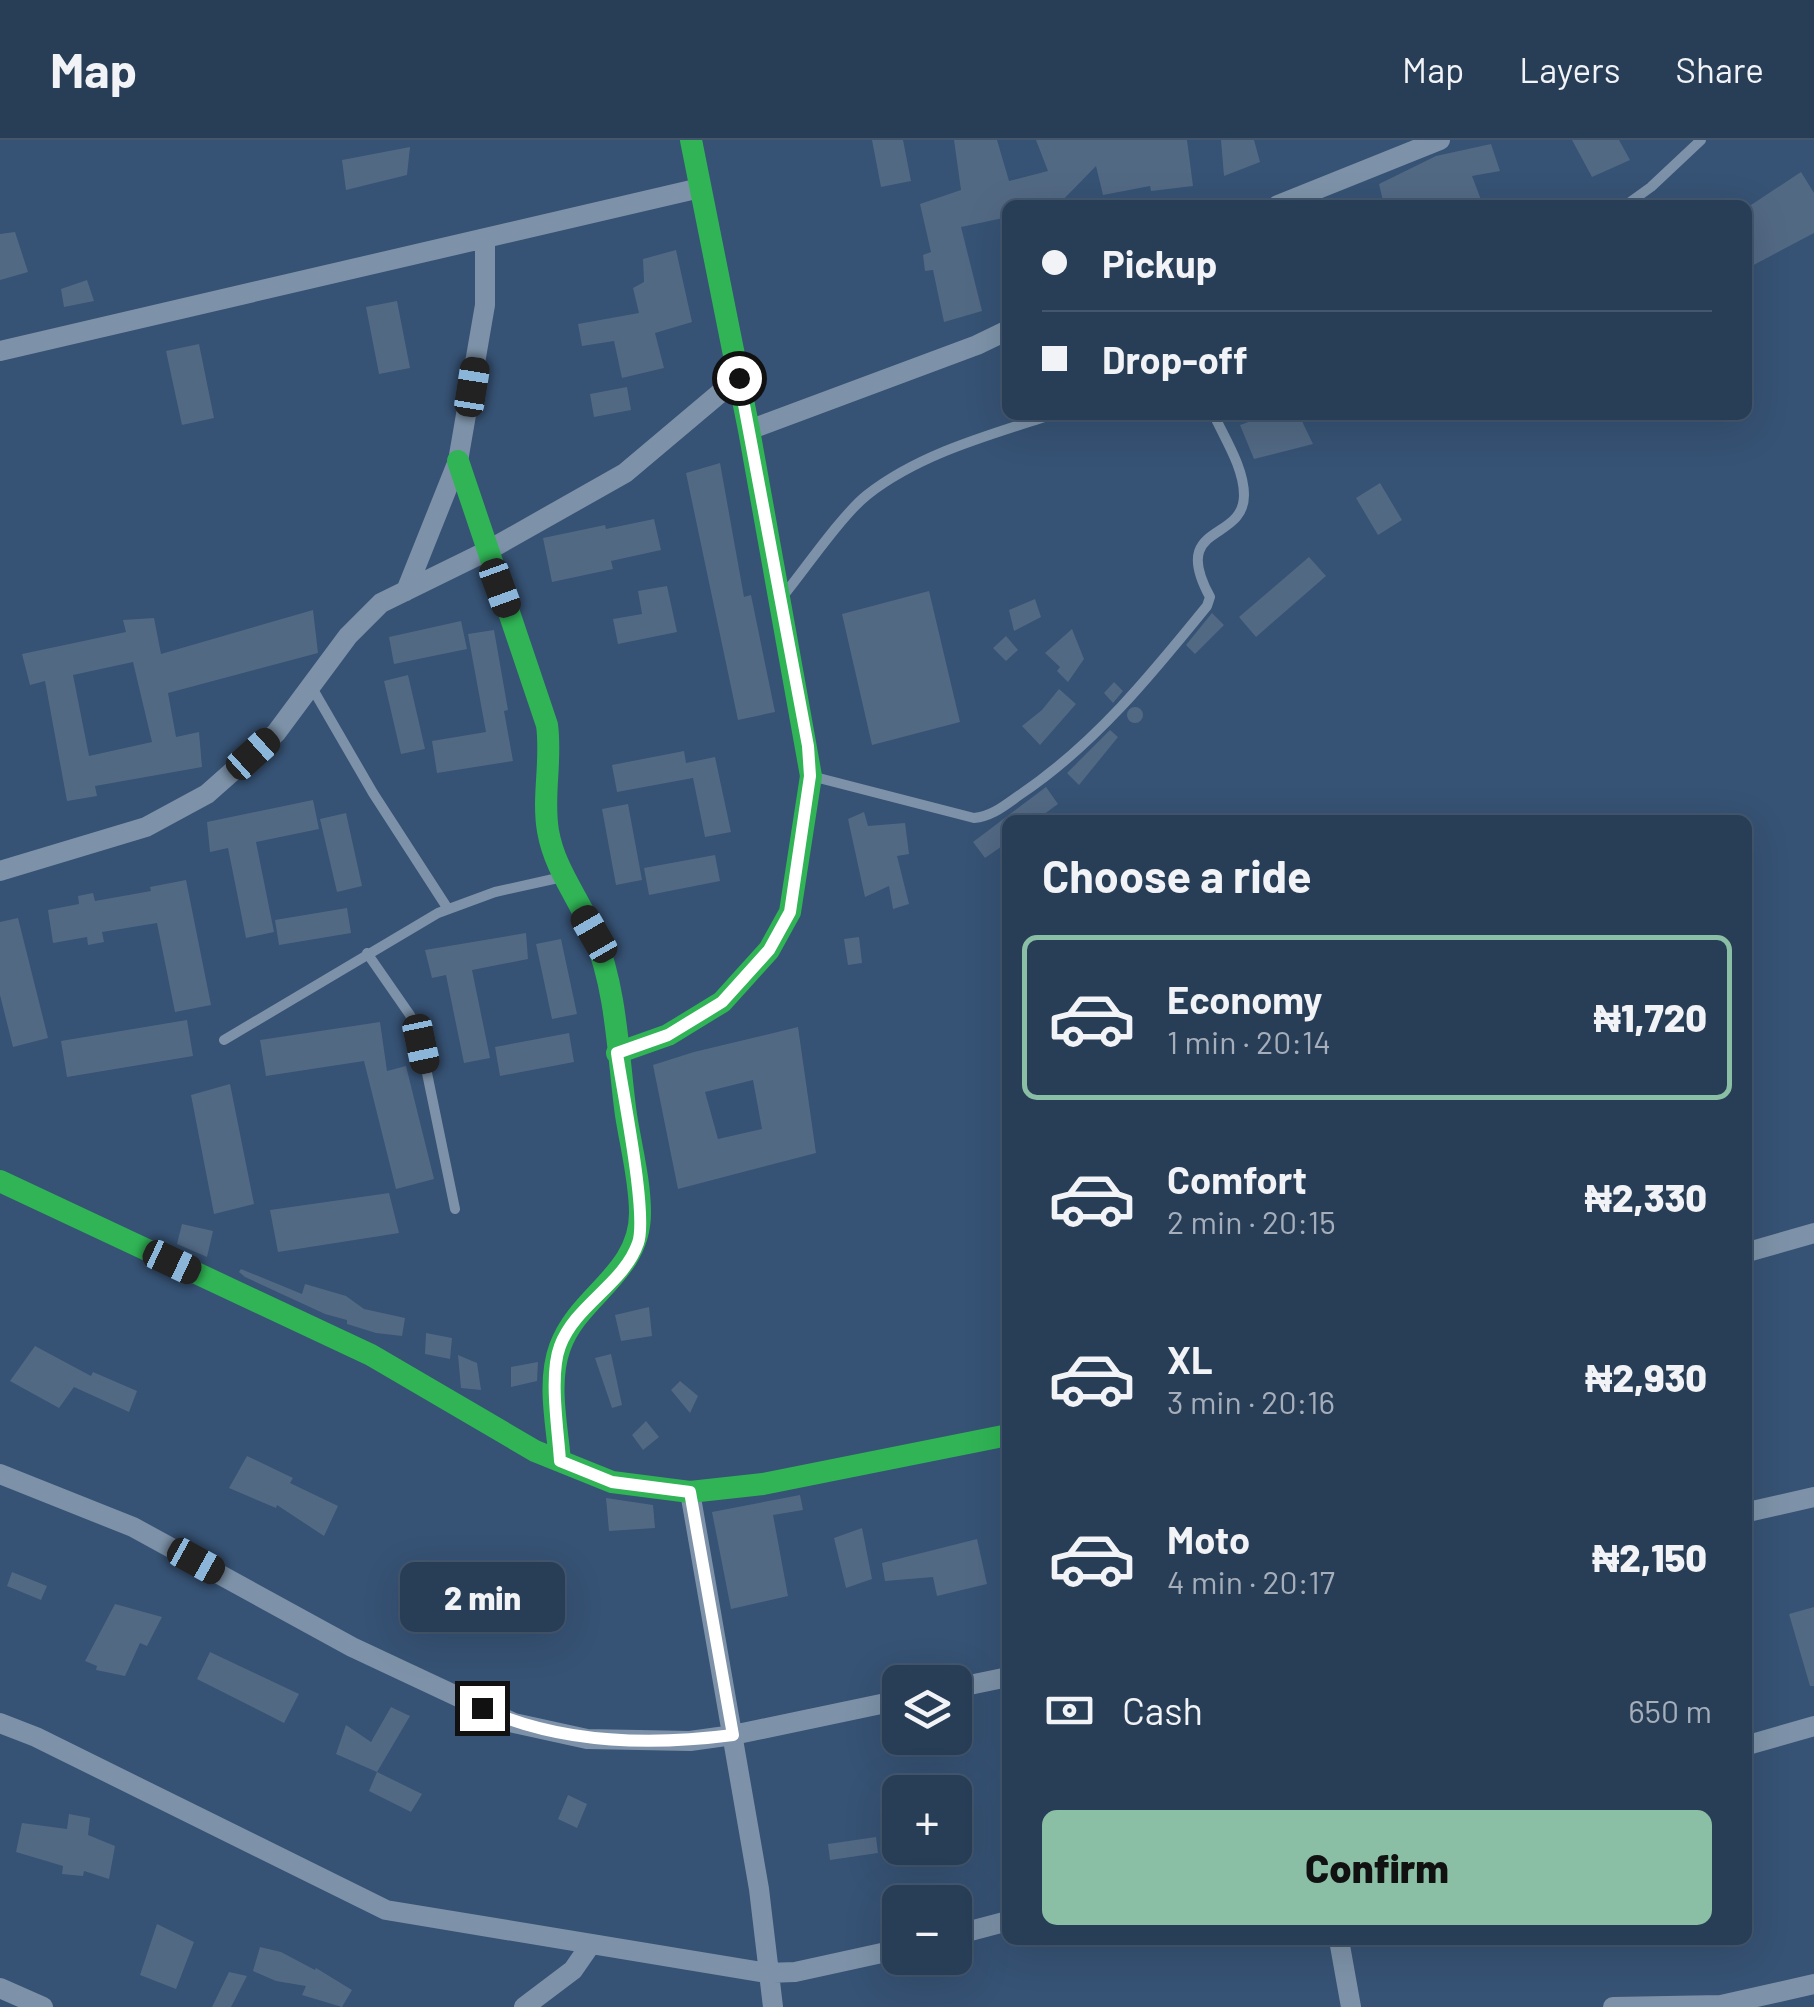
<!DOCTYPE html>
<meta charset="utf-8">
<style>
body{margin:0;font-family:Barlow,sans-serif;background:#30455d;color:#f1f3f6;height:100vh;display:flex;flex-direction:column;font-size:38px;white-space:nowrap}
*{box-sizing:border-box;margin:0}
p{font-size:32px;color:#a5aeba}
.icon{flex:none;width:55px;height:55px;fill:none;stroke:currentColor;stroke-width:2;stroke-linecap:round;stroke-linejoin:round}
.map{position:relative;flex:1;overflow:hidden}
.panel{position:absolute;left:1002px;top:675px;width:750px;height:1130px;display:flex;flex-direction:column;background:#283e57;border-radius:15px;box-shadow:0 10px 40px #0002,0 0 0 2px #44576d}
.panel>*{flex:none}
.hud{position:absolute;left:1002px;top:60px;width:750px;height:220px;border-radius:15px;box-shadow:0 10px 40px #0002,0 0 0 2px #44576d;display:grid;align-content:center;height:220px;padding:0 40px;background:#283e57}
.buttons{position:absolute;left:882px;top:1525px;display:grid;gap:20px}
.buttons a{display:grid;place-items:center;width:90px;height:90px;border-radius:15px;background:#283e57;box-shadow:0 10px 40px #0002,0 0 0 2px #44576d;font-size:50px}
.end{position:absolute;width:45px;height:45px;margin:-22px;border:12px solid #fff;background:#111;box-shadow:0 0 0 5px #111}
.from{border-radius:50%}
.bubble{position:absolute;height:70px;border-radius:15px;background:#283e57;box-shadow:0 10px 40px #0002,0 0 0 2px #44576d;font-size:32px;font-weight:800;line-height:70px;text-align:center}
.car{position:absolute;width:30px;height:60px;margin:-30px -15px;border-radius:12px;box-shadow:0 0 8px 2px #0007;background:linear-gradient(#222 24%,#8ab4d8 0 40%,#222 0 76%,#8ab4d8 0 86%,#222 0)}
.hud b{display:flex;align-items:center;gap:35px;height:95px;font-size:38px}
.hud b+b{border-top:2px solid #44576d}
.hud i{width:25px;height:25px;background:#f1f3f6}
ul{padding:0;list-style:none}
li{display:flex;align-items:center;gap:30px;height:165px;margin:0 20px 15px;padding:0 20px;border:5px solid transparent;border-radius:15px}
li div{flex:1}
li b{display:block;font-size:38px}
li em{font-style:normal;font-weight:800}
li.active{border-color:#8abfa5}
li>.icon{width:90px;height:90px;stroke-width:1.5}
h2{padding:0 40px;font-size:45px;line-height:120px}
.pay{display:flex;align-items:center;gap:25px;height:110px;padding:0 40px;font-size:38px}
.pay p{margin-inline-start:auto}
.action{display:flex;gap:20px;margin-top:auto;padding:20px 40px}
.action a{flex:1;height:115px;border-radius:15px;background:#8abfa5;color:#111;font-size:40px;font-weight:800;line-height:115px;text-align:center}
header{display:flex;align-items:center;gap:60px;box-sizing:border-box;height:140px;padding:0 50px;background:#283e57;border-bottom:2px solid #44576d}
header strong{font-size:48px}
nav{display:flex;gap:55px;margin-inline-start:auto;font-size:35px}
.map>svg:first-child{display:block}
.building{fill:#526984;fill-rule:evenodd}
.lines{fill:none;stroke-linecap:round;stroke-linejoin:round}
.lane{stroke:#7d92a8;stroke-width:10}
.street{stroke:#7d92a8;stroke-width:20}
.fast{stroke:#30b455;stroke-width:22}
.route{stroke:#fff;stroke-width:12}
</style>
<header>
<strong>Map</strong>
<nav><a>Map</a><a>Layers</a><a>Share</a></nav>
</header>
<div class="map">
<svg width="1814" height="1867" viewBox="0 0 1814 1867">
<rect width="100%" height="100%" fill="#365274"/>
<path class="building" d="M872 0H903L911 41 881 47Z
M954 0H997L1009 41 1048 31 1036 0H1187L1193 46 1151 51 1150 46 1103 55 1096 26 1058 65H1008V77L961 87 982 171 944 182 933 130 925 131 923 115 931 112 920 64 961 50Z
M1221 0H1254L1260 22 1224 36Z
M1572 0H1619L1630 20 1592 37Z
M1491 4 1500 31 1472 36 1483 65H1384L1379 44 1436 16Z
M410 7 407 35 346 50 342 20Z
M1801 32 1814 53V93L1748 128V67Z
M15 92 28 132 0 140V94Z
M676 110 692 182 655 193 664 228 622 238 614 201 582 206 578 184 639 173 633 148 644 142 643 119Z
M87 140 94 161 64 167 61 149Z
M397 161 410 228 379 234 366 167Z
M199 204 214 278 182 285 166 211Z
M627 247 631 270 594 277 590 254Z
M1268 275H1299L1313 304 1254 319 1240 285Z
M720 323 744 457 751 455 775 572 738 580 686 333Z
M1380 343 1402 380 1378 395 1356 358Z
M654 379 661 410 611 421 613 429 552 442 543 398 605 385 606 389Z
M1309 417 1326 436 1256 497 1239 477Z
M667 446 677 492 618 504 613 479 642 474 638 451Z
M929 451 960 582 872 605 842 474Z
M1035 459 1041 477 1014 491 1009 470Z
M313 470 318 513 168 553 176 597 199 592 202 627 95 646 97 656 67 661 45 541 30 545 22 514 126 492 123 480 154 478 161 514ZM133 522 152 602 89 616 73 535Z
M1212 473 1224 485 1195 514 1186 505Z
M461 481 467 509 394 524 389 497Z
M1072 489 1084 519 1068 542 1057 531 1060 527 1045 513Z
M494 490 508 570 504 571 513 621 437 633 432 601 486 592 468 494Z
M1006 496 1018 510 1006 521 993 508Z
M408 535 425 609 401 614 384 541Z
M1114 542 1123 551 1113 563 1104 553Z
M1059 549 1076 564 1040 605 1022 586 1042 570Z
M1127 575a8 8 0 1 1 16 0a8 8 0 1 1-16 0Z
M1110 590 1118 597 1079 645 1067 633Z
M684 611 686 623 715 617 731 692 705 697 693 638 617 652 612 625Z
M1046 647 1058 664 1036 680H1008V702L985 718 973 702Z
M313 660 319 689 256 702 274 792 246 798 228 708 210 712 207 682Z
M628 664 642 740 616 745 602 669Z
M864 672 868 686 905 683 909 714 897 716 909 764 893 769 889 746 865 757 848 679Z
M346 673 362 746 337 752 320 679Z
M715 715 720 741 649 755 644 728Z
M186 740 211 865 175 872 157 783 102 792 104 802 88 805 87 797 53 803 48 770 79 764 78 756 93 753 95 761 151 751 150 747Z
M347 768 351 793 279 805 275 780Z
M18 778 48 898 13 907 0 855V782Z
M526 793 528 819 472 830 490 918 464 923 446 835 432 838 425 810Z
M859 797 862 823 848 825 844 799Z
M561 799 577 874 552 879 536 804Z
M187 880 193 916 67 937 61 901Z
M380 882 387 931 406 926 434 1039 396 1049 364 921 266 936 260 900Z
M798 887 816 1013 678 1049 653 925 694 912ZM753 940 762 989 718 999 705 952Z
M569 893 574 922 500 936 495 907Z
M230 944 254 1064 214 1074 191 955Z
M389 1053 399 1093 278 1112 270 1070Z
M182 1084 213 1091 207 1117 177 1104Z
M241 1129 302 1154 305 1144 346 1156 364 1169 405 1178 402 1196 376 1193 347 1184V1180L325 1174 245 1137 239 1132Z
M649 1167 652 1196 621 1201 615 1175Z
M426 1193 452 1198 450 1219 425 1214Z
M35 1206 91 1236 93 1232 137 1251 129 1272 74 1247 59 1268 10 1241Z
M611 1214 622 1265 612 1268 595 1218Z
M458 1215 477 1223 481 1250 461 1248Z
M538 1222 537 1241 511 1247V1227Z
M680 1241 698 1256 690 1273 671 1250Z
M646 1281 659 1297 643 1310 632 1295Z
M247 1316 293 1338 290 1343 338 1366 324 1396 277 1365 276 1368 229 1348Z
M800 1355 803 1370 773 1375 788 1456 731 1469 712 1372Z
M606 1358 653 1365 655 1388 609 1391Z
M862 1388 872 1439 846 1448 834 1398Z
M977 1399 987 1444 937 1456 933 1437 885 1441 882 1423Z
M442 1420 476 1445 460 1470 425 1447Z
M12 1432 47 1446 41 1460 7 1446Z
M115 1464 162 1477 147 1506 140 1503 125 1536 96 1530 97 1526 85 1521Z
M1814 1467V1546H1810L1789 1474Z
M210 1512 299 1554 284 1583 197 1539Z
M391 1567 410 1576 377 1632 336 1614 346 1585 371 1602Z
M377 1632 422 1654 411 1672 369 1651Z
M568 1655 587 1664 577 1688 558 1679Z
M69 1674 90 1678 88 1695 115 1706 109 1739 84 1731 83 1736 62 1734 63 1726 16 1712 22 1683 67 1689Z
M876 1697 878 1713 830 1720 828 1704Z
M157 1784 194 1802 176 1849 140 1835Z
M260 1807 281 1812 315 1830 316 1828 352 1850 342 1867 302 1855 306 1846 276 1841 253 1831Z
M229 1832 247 1836 231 1867H212Z"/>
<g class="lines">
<path class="lane" d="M1626 65 1651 47 1701 0
M783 456C805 429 842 375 867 355 919 314 989 295 1051 275
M311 546 373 653 448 769
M811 636 974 678C993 676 1005 665 1021 654 1095 604 1151 535 1207 466L1210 457C1169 382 1244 403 1244 355 1244 328 1225 299 1214 275
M367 813 410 875 421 904 455 1069
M224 900 438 773 495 752 558 738"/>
<path class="street" d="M1278 65 1440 0
M0 211 700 48
M749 290 977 205 1008 190
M406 451 458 321 485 165V98
M0 731 146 687 207 654 276 593 348 496 381 463 487 411 625 333 739 237
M1748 1112 1814 1093
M0 1334 133 1387 352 1507 514 1583 587 1599 690 1601 733 1595 900 1560
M690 1352 759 1749 773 1867
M1748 1372 1814 1357
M955 1548 1008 1537
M0 1583 36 1597 386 1770 767 1833 795 1832 900 1809
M1748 1605 1814 1586
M955 1795 1008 1781
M1339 1800 1351 1867
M0 1848 43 1867
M524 1867 573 1830 591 1804
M1613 1867 1721 1865 1814 1844"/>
<path class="fast" d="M458 321 547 585C552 621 542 656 548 691 555 731 580 759 594 795 617 850 618 917 626 975 631 1007 640 1041 640 1073 640 1134 578 1156 560 1207 547 1242 557 1285 560 1321
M617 913 668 895 722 862 769 810 790 772 811 636 749 290 691 0
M0 1041 371 1215 535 1311 612 1342 690 1352 763 1344 1008 1295"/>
</g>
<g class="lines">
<path class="route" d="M482 1568C560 1604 648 1606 733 1595L690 1352 612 1342 560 1321C558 1289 549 1235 560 1206 575 1165 624 1144 638 1103 648 1074 622 950 617 913L668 895 722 862 769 810 790 772 810 636 808 606 739 238"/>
</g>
</svg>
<div class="buttons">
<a><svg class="icon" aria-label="layers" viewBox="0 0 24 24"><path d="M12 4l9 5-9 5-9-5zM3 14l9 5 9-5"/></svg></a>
<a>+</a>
<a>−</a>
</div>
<i class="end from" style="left:739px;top:238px"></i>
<i class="end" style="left:482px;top:1568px"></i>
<div class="bubble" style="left:400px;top:1422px;width:165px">2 min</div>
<i class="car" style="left:472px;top:247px;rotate:9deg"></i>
<i class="car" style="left:500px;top:448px;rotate:160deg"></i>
<i class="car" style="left:253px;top:614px;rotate:48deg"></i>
<i class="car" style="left:594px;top:794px;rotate:330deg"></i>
<i class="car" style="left:421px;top:904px;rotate:168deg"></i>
<i class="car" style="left:172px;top:1122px;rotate:115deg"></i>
<i class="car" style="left:196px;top:1421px;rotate:119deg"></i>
<div class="hud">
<b><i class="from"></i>Pickup</b>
<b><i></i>Drop-off</b>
</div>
<section class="panel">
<h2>Choose a ride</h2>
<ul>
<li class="active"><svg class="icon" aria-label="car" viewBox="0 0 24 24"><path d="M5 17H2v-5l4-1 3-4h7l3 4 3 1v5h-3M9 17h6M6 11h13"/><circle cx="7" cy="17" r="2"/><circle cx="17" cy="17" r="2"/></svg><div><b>Economy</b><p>1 min · 20:14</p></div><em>₦1,720</em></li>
<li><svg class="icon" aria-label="car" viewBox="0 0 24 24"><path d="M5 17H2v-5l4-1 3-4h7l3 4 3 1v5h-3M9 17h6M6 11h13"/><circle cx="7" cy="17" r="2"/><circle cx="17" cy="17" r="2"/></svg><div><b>Comfort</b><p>2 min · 20:15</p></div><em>₦2,330</em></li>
<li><svg class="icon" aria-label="car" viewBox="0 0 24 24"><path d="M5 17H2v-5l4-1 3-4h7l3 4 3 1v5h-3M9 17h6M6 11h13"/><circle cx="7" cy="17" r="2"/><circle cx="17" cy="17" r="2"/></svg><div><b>XL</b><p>3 min · 20:16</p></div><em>₦2,930</em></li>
<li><svg class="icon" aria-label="car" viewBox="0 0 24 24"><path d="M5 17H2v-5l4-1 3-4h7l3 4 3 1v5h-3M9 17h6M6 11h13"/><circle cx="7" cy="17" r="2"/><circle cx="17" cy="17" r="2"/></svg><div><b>Moto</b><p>4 min · 20:17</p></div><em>₦2,150</em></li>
</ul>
<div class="pay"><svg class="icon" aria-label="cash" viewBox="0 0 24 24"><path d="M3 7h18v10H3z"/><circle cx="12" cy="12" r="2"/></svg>Cash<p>650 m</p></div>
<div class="action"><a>Confirm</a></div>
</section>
</div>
